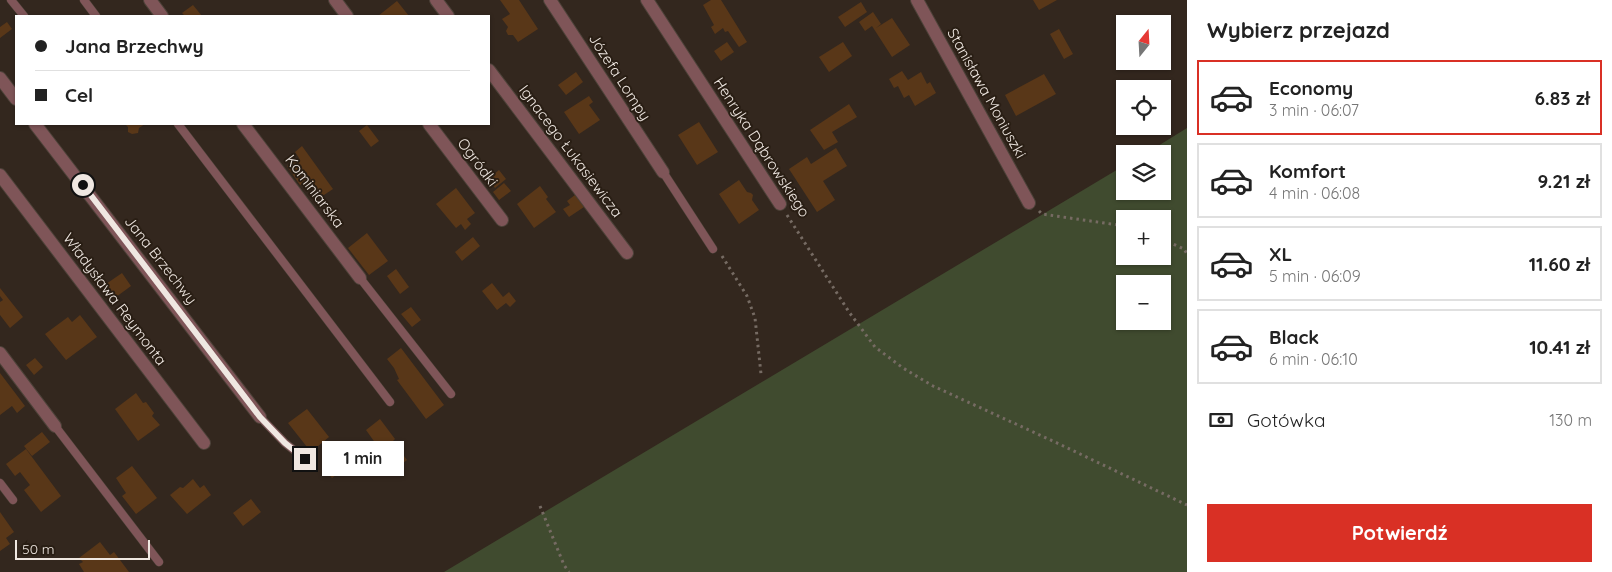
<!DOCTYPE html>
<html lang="pl">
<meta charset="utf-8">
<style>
body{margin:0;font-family:Quicksand,sans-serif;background:#f2f2f2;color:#222;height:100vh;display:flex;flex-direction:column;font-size:19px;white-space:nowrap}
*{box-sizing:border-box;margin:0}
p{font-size:16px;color:#767676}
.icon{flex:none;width:28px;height:28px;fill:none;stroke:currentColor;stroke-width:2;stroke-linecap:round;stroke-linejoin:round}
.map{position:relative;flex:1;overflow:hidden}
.details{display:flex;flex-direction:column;background:#fff;width:425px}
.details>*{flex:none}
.banner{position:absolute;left:15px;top:15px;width:475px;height:110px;border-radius:0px;box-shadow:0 1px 4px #0004;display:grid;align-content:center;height:110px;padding:0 20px;background:#fff}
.needle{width:32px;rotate:18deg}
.fabs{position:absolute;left:1116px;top:15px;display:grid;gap:10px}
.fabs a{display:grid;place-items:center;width:55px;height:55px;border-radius:0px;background:#fff;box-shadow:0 1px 4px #0004;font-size:25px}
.scale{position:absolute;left:15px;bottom:12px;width:135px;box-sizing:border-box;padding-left:5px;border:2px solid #efe7e1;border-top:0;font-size:14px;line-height:18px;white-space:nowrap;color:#efe7e1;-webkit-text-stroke:4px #291e14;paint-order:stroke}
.end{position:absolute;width:22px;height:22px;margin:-11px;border:6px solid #efe7e1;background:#111;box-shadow:0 0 0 2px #111}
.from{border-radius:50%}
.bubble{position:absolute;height:35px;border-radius:0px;background:#fff;box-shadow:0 1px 4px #0004;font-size:16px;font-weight:800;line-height:35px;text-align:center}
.banner b{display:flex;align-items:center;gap:18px;height:48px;font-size:19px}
.banner b+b{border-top:1px solid #e0e0e0}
.banner i{width:12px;height:12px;background:#222}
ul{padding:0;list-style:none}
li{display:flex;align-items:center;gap:15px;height:75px;margin:0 10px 8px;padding:0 10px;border:2px solid #e0e0e0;border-radius:0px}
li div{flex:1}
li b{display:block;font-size:19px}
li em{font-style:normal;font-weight:800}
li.selected{border-color:#d93025}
li>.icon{width:45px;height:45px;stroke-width:1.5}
h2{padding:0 20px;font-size:22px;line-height:60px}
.pay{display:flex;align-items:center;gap:12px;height:55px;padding:0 20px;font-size:19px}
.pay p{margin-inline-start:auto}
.button{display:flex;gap:10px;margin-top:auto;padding:10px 20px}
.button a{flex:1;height:58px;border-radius:0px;background:#d93025;color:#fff;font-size:20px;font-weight:800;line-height:58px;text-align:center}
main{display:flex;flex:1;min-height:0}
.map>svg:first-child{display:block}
.green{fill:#404b2f;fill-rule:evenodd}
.building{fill:#593718}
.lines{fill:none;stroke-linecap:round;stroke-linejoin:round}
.lane-casing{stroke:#4d4239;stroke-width:9}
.street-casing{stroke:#4d4239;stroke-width:14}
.path{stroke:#766b63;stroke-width:3;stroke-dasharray:2.5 4;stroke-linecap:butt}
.lane{stroke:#7f5558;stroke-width:8}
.street{stroke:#7f5558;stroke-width:12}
.route{stroke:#efe7e1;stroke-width:6}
.labels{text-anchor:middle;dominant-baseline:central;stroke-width:4;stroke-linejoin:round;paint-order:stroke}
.street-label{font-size:15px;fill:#efe7e1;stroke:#291e14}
</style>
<main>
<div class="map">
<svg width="1187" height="572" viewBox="0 0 1187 572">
<rect width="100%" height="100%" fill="#33271e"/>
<path class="green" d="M1187 128V572H444L1125 165V191H1162V154H1145ZM1125 219H1162V256H1125ZM1125 284H1162V321H1125Z"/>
<path class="building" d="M500 0H519L538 29 518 42 513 35H508L506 31 508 27 502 19 510 14Z
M711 0H721L747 42 739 47 728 31 725 32 723 28 715 34 711 27 714 25 703 5Z
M1033 0H1057L1039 10Z
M397 1 409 16H378Z
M861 2 867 12 845 27 838 17Z
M193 5 202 16H185L182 13Z
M873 12 881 24 876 28 892 18 910 45 892 57 872 26 865 31 859 22Z
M7 22 12 29 0 38V27Z
M1059 29 1073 54 1064 59 1050 34Z
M727 42 734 52 721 61 714 51Z
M843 42 852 56 829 72 819 57Z
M902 71 908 80 921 72 927 84 930 82 936 93 915 106 909 95 904 98 898 86 894 88 889 79Z
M576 72 583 82 566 95 558 85Z
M1044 74 1056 94 1016 116 1005 95Z
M589 96 593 102 589 105 600 120 579 134 564 112Z
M849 104 857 117 832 132 838 142 824 150 810 130Z
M699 122 718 152 697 165 678 135Z
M125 124H145L139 128 138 133 132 134 128 132V127Z
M367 125 379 141 371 147 359 131Z
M302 146 333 189 321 197 307 180 300 185 287 166 299 158 295 152Z
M836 148 847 166 823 181 835 200 817 212 789 169 807 157 811 164Z
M499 170 506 179 495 188 488 179Z
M739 180 747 192 751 193 753 195 752 200 759 210 739 224 719 194Z
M504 183 511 191 499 200 493 192Z
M540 186 548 197 546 199 556 212 534 228 517 204Z
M456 188 475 213 467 219 471 224 465 230 461 224 456 228 436 204Z
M575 195 584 207 569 217 563 209 570 205 567 201Z
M367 233 388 261 369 275 348 248Z
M473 237 480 246 462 261 455 252Z
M396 269 409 287 400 294 387 276Z
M122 273 131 286 116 297 106 284Z
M492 283 503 297 509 292 516 301 510 307 506 303 497 310 482 291Z
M0 288 23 317 10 328 0 315V302L3 300 0 296Z
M411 307 421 320 412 327 401 314Z
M80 315 97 337 66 360 45 334 68 317 72 322Z
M401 348 444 405 426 419 397 380 399 379 394 368 387 359Z
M35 358 43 367 34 375 26 365Z
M0 373 25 406 17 413 12 406 0 415Z
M136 393 143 403 146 402 154 413 152 416 160 425 138 441 115 409Z
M307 409 329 437 311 452 288 423Z
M380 419 395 439 393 441 407 460 398 467 396 464 386 471 369 450 376 444 366 430Z
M42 432 50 442 32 456 24 446Z
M26 449 61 496 41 512 24 490 30 485 20 472 15 476 6 464Z
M344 455 351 464 332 478 325 470Z
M132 466 157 498 136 514 122 496 126 493 116 478Z
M193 479 200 488 204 485 211 495 187 514 170 495 180 487 183 488Z
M251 499 261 512 243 526 233 513Z
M0 512 14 532 6 538 10 544 0 551Z
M100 542 110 555 114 552 129 572H84L79 564 83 562 79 558Z"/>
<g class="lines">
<defs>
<path id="lane" d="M11 0 24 16
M84 0 96 16
M178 124 390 402
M663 172 713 249
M360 278 451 394
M260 417 285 443 305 459
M55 426 159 562
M0 483 13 500"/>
<path id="street" d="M150 0 162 16
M335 0 347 16
M436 0 448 16
M550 0 663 172
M647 0 780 204
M917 0 1029 203
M489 70 627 253
M0 78 16 99
M35 124 260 417
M243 124 360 278
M429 124 502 220
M0 175 204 443
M0 353 55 426"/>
</defs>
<use href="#lane" class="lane-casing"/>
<use href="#street" class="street-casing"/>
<path class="path" d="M1039 211 1042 214 1125 226
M787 215 849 312 875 347 903 368 933 386 1055 442 1187 505
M1162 239 1184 249 1187 254
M722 256 747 296 755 318 761 374
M540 506 564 565 569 572"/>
<use href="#lane" class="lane"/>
<use href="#street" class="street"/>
</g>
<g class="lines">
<path class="route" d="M83 185 260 417 285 443 305 459"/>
</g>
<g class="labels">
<g class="street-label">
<text transform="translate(620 77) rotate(57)">Józefa Lompy</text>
<text transform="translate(987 93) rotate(61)">Stanisława Moniuszki</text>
<text transform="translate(762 147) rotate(57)">Henryka Dąbrowskiego</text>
<text transform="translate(571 151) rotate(53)">Ignacego Łukasiewicza</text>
<text transform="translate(478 162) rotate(53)">Ogródki</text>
<text transform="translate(315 191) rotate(53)">Kominiarska</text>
<text transform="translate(161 260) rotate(52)">Jana Brzechwy</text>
<text transform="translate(115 299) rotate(53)">Władysława Reymonta</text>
</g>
</g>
</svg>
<div class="fabs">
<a><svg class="needle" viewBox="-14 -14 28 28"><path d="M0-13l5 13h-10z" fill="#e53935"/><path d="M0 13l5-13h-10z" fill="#767676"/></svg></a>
<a><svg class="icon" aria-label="locate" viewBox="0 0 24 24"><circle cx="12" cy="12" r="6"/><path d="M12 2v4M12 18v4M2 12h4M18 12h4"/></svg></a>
<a><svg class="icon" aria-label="layers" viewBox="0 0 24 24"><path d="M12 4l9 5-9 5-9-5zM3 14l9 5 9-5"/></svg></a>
<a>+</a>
<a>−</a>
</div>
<div class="scale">50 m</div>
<i class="end from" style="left:83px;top:185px"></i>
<i class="end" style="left:305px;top:459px"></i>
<div class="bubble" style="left:322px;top:441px;width:82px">1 min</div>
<div class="banner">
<b><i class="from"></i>Jana Brzechwy</b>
<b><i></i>Cel</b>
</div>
</div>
<section class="details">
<h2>Wybierz przejazd</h2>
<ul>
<li class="selected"><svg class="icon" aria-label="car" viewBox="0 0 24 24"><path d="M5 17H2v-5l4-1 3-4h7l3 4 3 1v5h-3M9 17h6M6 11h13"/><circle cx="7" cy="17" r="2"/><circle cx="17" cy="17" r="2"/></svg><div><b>Economy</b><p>3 min · 06:07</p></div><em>6.83 zł</em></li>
<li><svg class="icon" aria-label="car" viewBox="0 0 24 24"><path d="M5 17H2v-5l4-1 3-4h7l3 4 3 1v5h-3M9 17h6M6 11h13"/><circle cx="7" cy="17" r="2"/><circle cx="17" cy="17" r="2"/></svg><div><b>Komfort</b><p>4 min · 06:08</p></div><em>9.21 zł</em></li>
<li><svg class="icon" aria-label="car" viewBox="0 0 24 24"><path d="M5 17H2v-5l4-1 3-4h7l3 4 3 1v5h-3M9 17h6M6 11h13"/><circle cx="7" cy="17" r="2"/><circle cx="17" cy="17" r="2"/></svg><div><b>XL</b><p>5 min · 06:09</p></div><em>11.60 zł</em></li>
<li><svg class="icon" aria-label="car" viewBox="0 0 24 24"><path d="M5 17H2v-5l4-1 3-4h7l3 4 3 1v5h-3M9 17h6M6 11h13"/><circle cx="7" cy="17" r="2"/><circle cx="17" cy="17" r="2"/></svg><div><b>Black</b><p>6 min · 06:10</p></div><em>10.41 zł</em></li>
</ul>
<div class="pay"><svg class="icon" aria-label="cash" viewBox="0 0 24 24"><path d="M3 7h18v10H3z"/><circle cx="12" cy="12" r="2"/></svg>Gotówka<p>130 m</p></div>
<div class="button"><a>Potwierdź</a></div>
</section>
</main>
